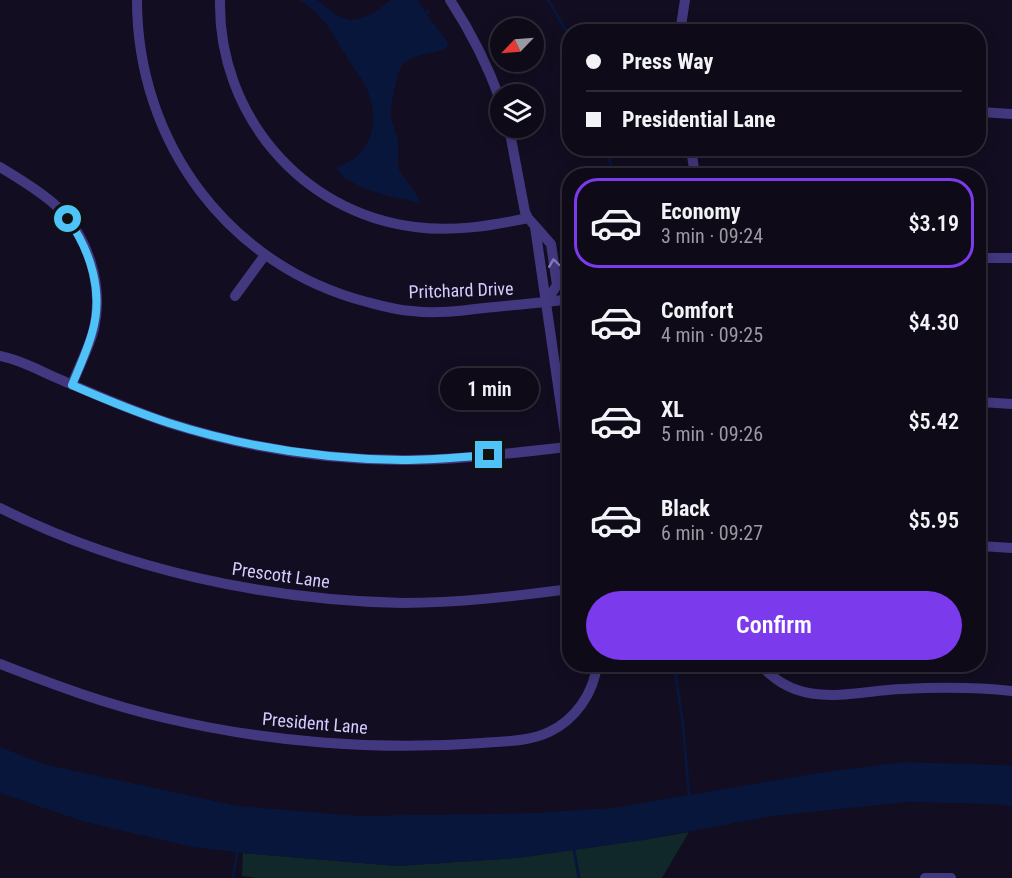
<!DOCTYPE html>
<meta charset="utf-8">
<style>
body{margin:0;font-family:"Roboto Condensed",sans-serif;background:#171321;color:#f1f3f6;height:100vh;display:flex;flex-direction:column;font-size:22px;white-space:nowrap}
*{box-sizing:border-box;margin:0}
p{font-size:20px;color:#9b9aa2}
.icon{flex:none;width:33px;height:33px;fill:none;stroke:currentColor;stroke-width:2;stroke-linecap:round;stroke-linejoin:round}
.map{position:relative;flex:1;overflow:hidden}
.panel{position:absolute;left:562px;top:168px;width:424px;height:504px;display:flex;flex-direction:column;background:#0e0a18;border-radius:24px;box-shadow:0 3px 15px #0003,0 0 0 2px #2e2b37}
.panel>*{flex:none}
.banner{position:absolute;left:562px;top:24px;width:424px;height:132px;border-radius:24px;box-shadow:0 3px 15px #0003,0 0 0 2px #2e2b37;display:grid;align-content:center;height:132px;padding:0 24px;background:#0e0a18}
.needle{width:39px;rotate:245deg}
.fabs{position:absolute;left:490px;top:18px;display:grid;gap:12px}
.fabs a{display:grid;place-items:center;width:54px;height:54px;border-radius:50%;background:#0e0a18;box-shadow:0 3px 15px #0003,0 0 0 2px #2e2b37;font-size:30px}
.end{position:absolute;width:27px;height:27px;margin:-14px;border:8px solid #4fc3f7;background:#111;box-shadow:0 0 0 3px #111}
.from{border-radius:50%}
.bubble{position:absolute;height:42px;border-radius:21px;background:#0e0a18;box-shadow:0 3px 15px #0003,0 0 0 2px #2e2b37;font-size:20px;font-weight:600;line-height:42px;text-align:center}
.banner b{display:flex;align-items:center;gap:21px;height:57px;font-size:22px}
.banner b+b{border-top:2px solid #2e2b37}
.banner i{width:15px;height:15px;background:#f1f3f6}
ul{padding:10px 0 0;list-style:none}
li{display:flex;align-items:center;gap:18px;height:90px;margin:0 12px 9px;padding:0 12px;border:3px solid transparent;border-radius:24px}
li div{flex:1}
li b{display:block;font-size:22px}
li em{font-style:normal;font-weight:600}
li.selected{border-color:#7c3aed}
li>.icon{width:54px;height:54px;stroke-width:1.5}
.action{display:flex;gap:12px;margin-top:auto;padding:12px 24px}
.action a{flex:1;height:69px;border-radius:36px;background:#7c3aed;color:#fff;font-size:24px;font-weight:600;line-height:69px;text-align:center}
.map>svg:first-child{display:block}
.green{fill:#10282a}
.water{fill:#09163c}
.lines{fill:none;stroke-linecap:round;stroke-linejoin:round}
.stream{stroke:#09163c;stroke-width:3}
.minor{stroke:#42387f;stroke-width:10}
.oneway{stroke:#857bb9}
.route{stroke:#4fc3f7;stroke-width:8}
.labels{text-anchor:middle;dominant-baseline:central;stroke-width:5;stroke-linejoin:round;paint-order:stroke}
.street-label{font-size:18px;fill:#d7ccff;stroke:#120d20}
</style>
<div class="map">
<svg width="1012" height="878" viewBox="0 0 1012 878">
<rect width="100%" height="100%" fill="#120d20"/>
<path class="green" d="M689 832 662 878H257L242 876 243 853 397 866 517 858 643 840Z"/>
<path class="water" d="M299 0H317L337 15 350 20 362 18 372 14 391 0H418L425 12 428 9 430 12 427 15 447 41 448 46 443 50 418 56 408 60 402 65 398 73 391 107V118L398 140V165L400 172 416 194 418 200 421 203 419 204C412 200 404 200 396 198 380 194 345 184 337 169V168C344 164 351 161 357 156 375 140 377 113 368 92 363 79 353 68 346 56 334 35 322 13 299 0Z
M0 747 43 764 238 806 357 816 535 813 613 808 818 773 903 762 1001 765 1012 766V807L996 804 907 802 772 816 643 840 517 858 397 866 243 853 193 847 85 822 0 793Z"/>
<g class="lines">
<path class="stream" d="M548 0 570 37
M607 148 613 176
M674 664 683 725 689 795
M574 850 579 878
M233 878 237 853"/>
<path class="minor" d="M137 0C137 142 228 266 367 302 382 306 396 310 412 311 435 314 460 311 484 308 513 305 541 303 570 299
M220 0C218 114 301 213 415 227 453 232 490 226 528 218
M450 0C471 32 488 66 501 102
M680 32 685 0
M980 112 1012 114
M509 128 525 212 528 218 551 244 557 285 546 302
M691 148 695 176
M0 167C18 178 37 189 53 203 88 234 104 284 94 329 89 348 79 366 72 385
M535 227 570 468
M980 258H1012
M235 296 265 255
M0 356C21 360 40 371 59 379 96 395 132 411 169 423 244 447 325 460 403 460 458 460 512 453 567 447
M980 402 1012 404
M0 508C124 570 265 600 403 603 459 603 515 596 570 589
M980 546 1012 548
M0 664C54 685 108 705 165 718 267 742 377 751 482 743 504 741 528 742 549 732 575 720 594 693 597 664
M760 664C800 711 851 691 902 689 938 687 976 687 1012 691
M925 878H951"/>
</g>
<defs><path id="oneway-chevron" d="M-2-3.5L2.5 0L-2 3.5" fill="none" stroke-width="1.6" stroke-linecap="round" stroke-linejoin="round" transform="scale(1.5)"/></defs>
<use class="oneway" href="#oneway-chevron" transform="translate(554 263) rotate(-98)"/>
<g class="lines">
<path class="route" d="M68 219C91 252 104 293 92 333 87 351 79 368 72 385 104 399 136 412 169 423 244 447 324 459 403 460 432 460 460 457 489 455"/>
</g>
<g class="labels">
<g class="street-label">
<text transform="translate(461 290) rotate(-2)">Pritchard Drive</text>
<text transform="translate(281 575) rotate(8)">Prescott Lane</text>
<text transform="translate(315 723) rotate(5)">President Lane</text>
</g>
</g>
</svg>
<div class="fabs">
<a><svg class="needle" viewBox="-14 -14 28 28"><path d="M0-13l5 13h-10z" fill="#e53935"/><path d="M0 13l5-13h-10z" fill="#9b9aa2"/></svg></a>
<a><svg class="icon" aria-label="layers" viewBox="0 0 24 24"><path d="M12 4l9 5-9 5-9-5zM3 14l9 5 9-5"/></svg></a>
</div>
<i class="end from" style="left:68px;top:219px"></i>
<i class="end" style="left:489px;top:455px"></i>
<div class="bubble" style="left:440px;top:368px;width:99px">1 min</div>
<div class="banner">
<b><i class="from"></i>Press Way</b>
<b><i></i>Presidential Lane</b>
</div>
<section class="panel">
<ul>
<li class="selected"><svg class="icon" aria-label="car" viewBox="0 0 24 24"><path d="M5 17H2v-5l4-1 3-4h7l3 4 3 1v5h-3M9 17h6M6 11h13"/><circle cx="7" cy="17" r="2"/><circle cx="17" cy="17" r="2"/></svg><div><b>Economy</b><p>3 min · 09:24</p></div><em>$3.19</em></li>
<li><svg class="icon" aria-label="car" viewBox="0 0 24 24"><path d="M5 17H2v-5l4-1 3-4h7l3 4 3 1v5h-3M9 17h6M6 11h13"/><circle cx="7" cy="17" r="2"/><circle cx="17" cy="17" r="2"/></svg><div><b>Comfort</b><p>4 min · 09:25</p></div><em>$4.30</em></li>
<li><svg class="icon" aria-label="car" viewBox="0 0 24 24"><path d="M5 17H2v-5l4-1 3-4h7l3 4 3 1v5h-3M9 17h6M6 11h13"/><circle cx="7" cy="17" r="2"/><circle cx="17" cy="17" r="2"/></svg><div><b>XL</b><p>5 min · 09:26</p></div><em>$5.42</em></li>
<li><svg class="icon" aria-label="car" viewBox="0 0 24 24"><path d="M5 17H2v-5l4-1 3-4h7l3 4 3 1v5h-3M9 17h6M6 11h13"/><circle cx="7" cy="17" r="2"/><circle cx="17" cy="17" r="2"/></svg><div><b>Black</b><p>6 min · 09:27</p></div><em>$5.95</em></li>
</ul>
<div class="action"><a>Confirm</a></div>
</section>
</div>
